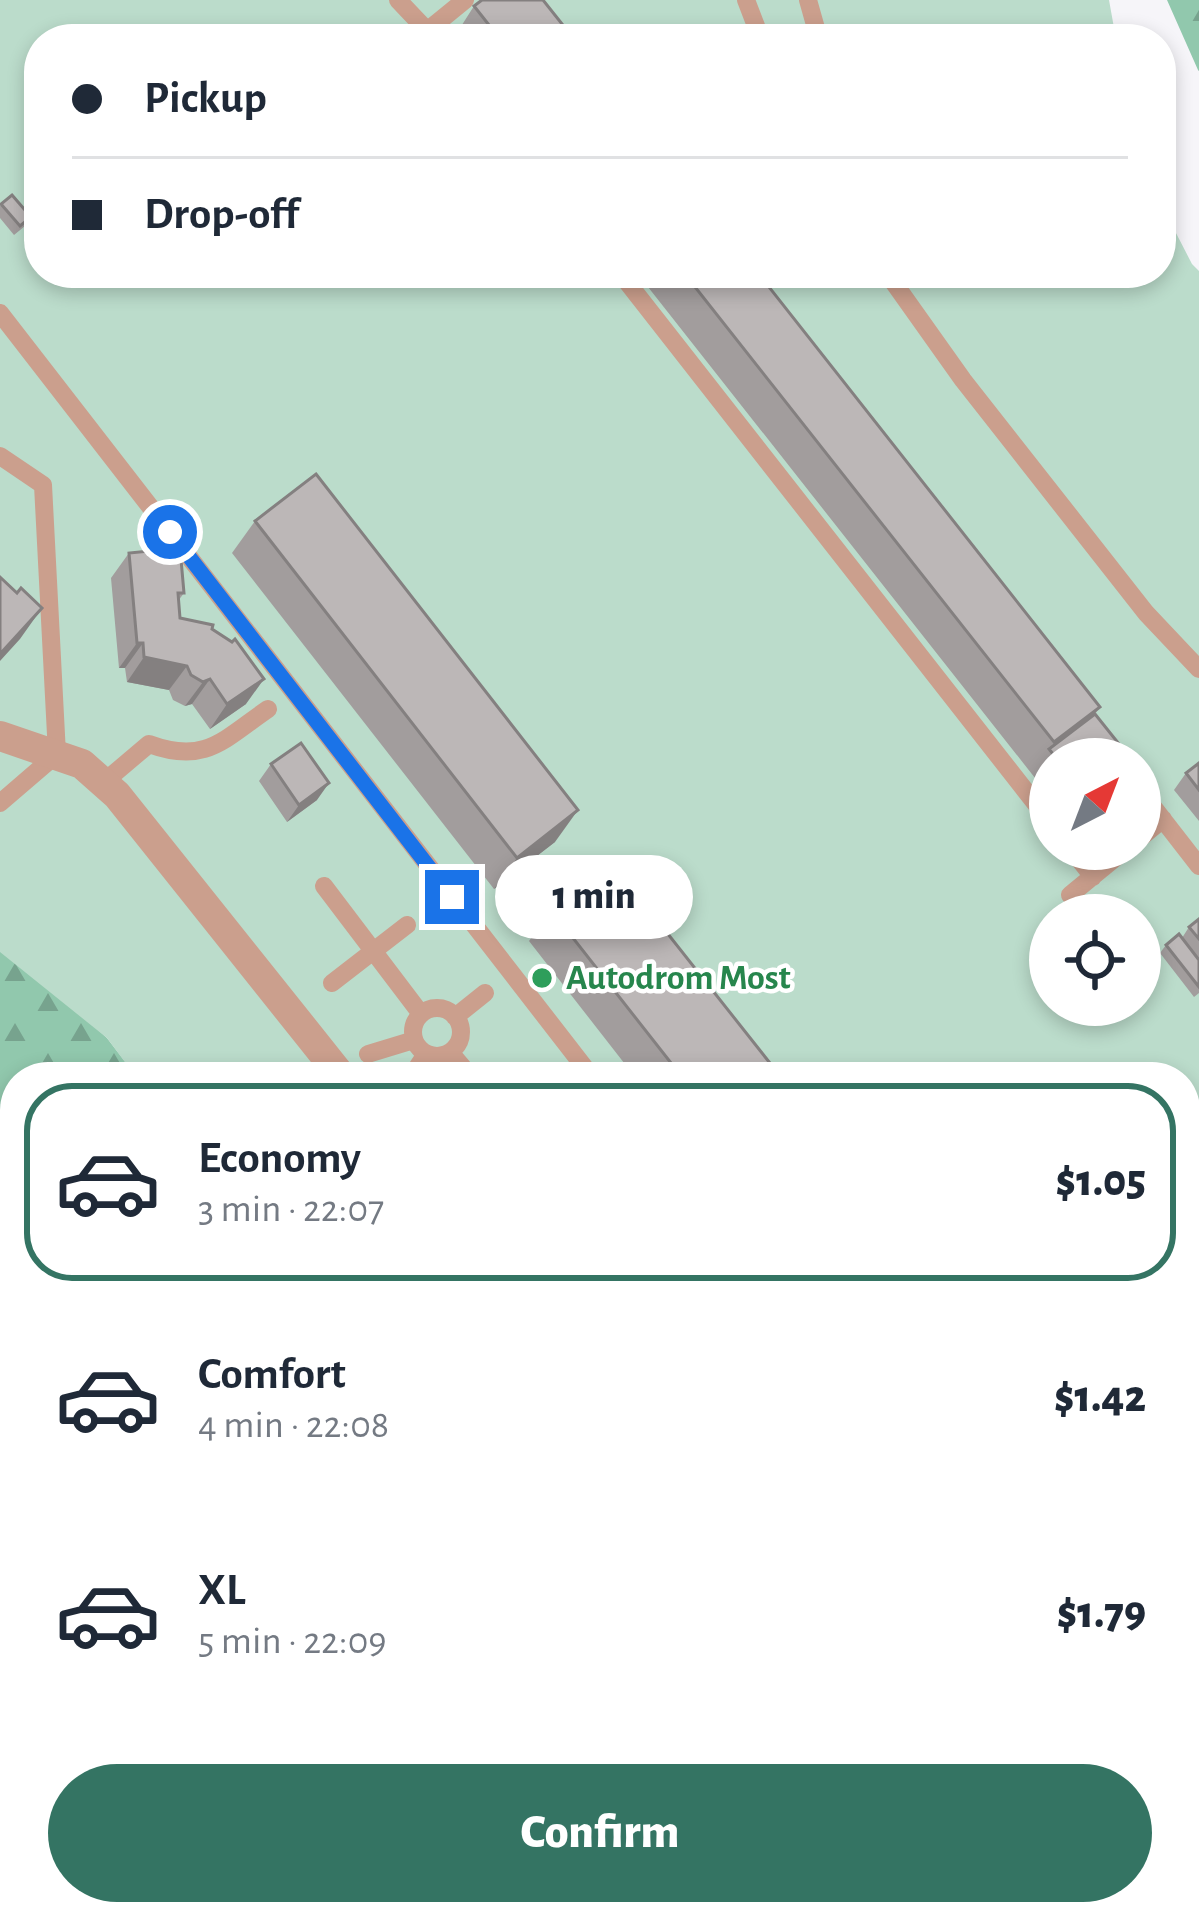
<!DOCTYPE html>
<meta charset="utf-8">
<style>
body{margin:0;font-family:"Alegreya Sans",sans-serif;background:#f6f6f7;color:#1f2937;height:100vh;display:flex;flex-direction:column;font-size:45px;white-space:nowrap}
*{box-sizing:border-box;margin:0}
p{font-size:39px;color:#747a83}
.icon{flex:none;width:66px;height:66px;fill:none;stroke:currentColor;stroke-width:2;stroke-linecap:round;stroke-linejoin:round}
.map{position:relative;flex:1;overflow:hidden}
.side{position:absolute;left:0px;top:1062px;width:1200px;height:864px;display:flex;flex-direction:column;background:#fff;border-radius:48px 48px 0 0;box-shadow:0 6px 18px #0003}
.side>*{flex:none}
.guide{position:absolute;left:24px;top:24px;width:1152px;height:264px;border-radius:48px;box-shadow:0 6px 18px #0003;display:grid;align-content:center;height:264px;padding:0 48px;background:#fff}
.needle{width:78px;rotate:42deg}
.fabs{position:absolute;left:1029px;top:738px;display:grid;gap:24px}
.fabs a{display:grid;place-items:center;width:132px;height:132px;border-radius:50%;background:#fff;box-shadow:0 6px 18px #0003;font-size:60px}
.end{position:absolute;width:54px;height:54px;margin:-27px;border:15px solid #1a73e8;background:#fff;box-shadow:0 0 0 6px #fff}
.from{border-radius:50%}
.bubble{position:absolute;height:84px;border-radius:42px;background:#fff;box-shadow:0 6px 18px #0003;font-size:39px;font-weight:800;line-height:84px;text-align:center}
.guide b{display:flex;align-items:center;gap:42px;height:114px;font-size:45px}
.guide b+b{border-top:3px solid #e0e1e3}
.guide i{width:30px;height:30px;background:#1f2937}
ul{padding:21px 0 0;list-style:none}
li{display:flex;align-items:center;gap:36px;height:198px;margin:0 24px 18px;padding:0 24px;border:6px solid transparent;border-radius:48px}
li div{flex:1}
li b{display:block;font-size:45px}
li em{font-style:normal;font-weight:800}
li.active{border-color:#347463}
li>.icon{width:108px;height:108px;stroke-width:1.5}
.primary-button{display:flex;gap:24px;margin-top:auto;padding:24px 48px}
.primary-button a{flex:1;height:138px;border-radius:72px;background:#347463;color:#fff;font-size:48px;font-weight:800;line-height:138px;text-align:center}
.map>svg:first-child{display:block}
.forest{fill:url(#forest-firs)}
.green{fill:#bbdccb;fill-rule:evenodd}
.lines{fill:none;stroke-linecap:round;stroke-linejoin:round}
.lane{stroke:#cb9f8d;stroke-width:18}
.street{stroke:#cb9f8d;stroke-width:30}
.wall{fill:#a29d9d}
.shaded-wall{fill:#848080}
.building{fill:#bcb7b7;stroke:#848080;stroke-width:3}
.route{stroke:#1a73e8;stroke-width:15}
.leisure-dot{fill:#2e9e5b;stroke:#fff;stroke-width:4.5}
.labels{text-anchor:middle;dominant-baseline:central;stroke-width:9;stroke-linejoin:round;paint-order:stroke}
.leisure-label{font-size:36px;font-weight:bold;fill:#27864d;stroke:#fff;text-anchor:start}
</style>
<div class="map">
<svg width="1199" height="1926" viewBox="0 0 1199 1926">
<defs>
<pattern id="forest-firs" width="22" height="20" patternUnits="userSpaceOnUse" patternTransform="scale(3)"><rect width="22" height="20" fill="#91c8ad"/><path d="M5 1l3.5 6h-7zM16 11l3.5 6h-7z" fill="#77a38e"/></pattern>
</defs>
<rect width="100%" height="100%" fill="#f6f5f9"/>
<path class="forest" d="M1167 0H1199V71L1198 70Z
M0 940 107 1038 137 1077H15V1911H763L774 1926H0Z"/>
<path class="green" d="M0 0H1109L1116 39H39V273H1161V204L1192 264 1199 271V1926H769L758 1911H1185V1077H136L107 1038 0 952ZM1050 759H1140V849H1050ZM1050 915H1140V1005H1050Z"/>
<g class="lines">
<path class="lane" d="M398 0 435 39
M746 0 761 39
M808 0 819 39
M427 31 465 0
M620 273 1050 822
M887 273 963 380 1146 613 1199 669
M0 313 592 1077
M0 456 43 485 57 754 0 803
M104 782 149 744C206 765 224 739 268 709
M1140 790 1199 866
M1140 838 1163 819
M1071 849 1093 877
M324 886 421 1014
M1070 895 1126 849
M332 983 407 925
M413 1032a24 24 0 1 1 48 0a24 24 0 1 1-48 0Z
M455 1017 485 993
M450 1052 471 1077
M368 1054 414 1040
M411 1077 426 1054
M1185 1836 1199 1854"/>
<path class="street" d="M0 736 82 764 117 795 342 1077
M1002 1911 1014 1926"/>
</g>
<path class="wall" d="M474 6 574 39H453Z
M12 195 31 217 25 226 14 235 0 218V206Z
M39 240V268L28 253Z
M637 273H758L1100 707 1095 714 1131 759H1050V797Z
M255 521 555 842 494 889 232 553Z
M129 553 184 593 178 601 180 618 212 629 246 704 210 729 192 704 185 706 173 700 169 690 127 682 125 668H119L111 578Z
M1199 763V821L1174 790 1186 773Z
M271 764 317 800 287 822 259 781Z
M551 910 781 1077H635L529 941Z
M1199 919V993L1194 997 1160 953 1166 945 1182 938 1189 927Z"/>
<path class="shaded-wall" d="M42 608 20 639 0 661V654Z
M137 643H143L125 668H119Z
M144 657 187 666 169 690 127 682Z
M210 679 192 704 185 706 203 682Z
M264 679 246 704 210 729 227 704Z
M329 783 317 800 287 822 299 805Z
M578 810 555 842 494 889 517 858Z"/>
<path class="building" d="M482 0H543L574 39H500L474 6Z
M12 195 31 217 20 226 1 204Z
M684 273H758L1100 707 1054 742Z
M316 474 578 810 517 858 255 521Z
M180 548 184 593H178L180 618 213 625 212 629 232 642 235 639 264 679 227 704 210 679 203 682 191 675 187 666 144 657 143 643H137L129 553Z
M0 577 17 593 21 588 42 608 0 654Z
M1095 714 1131 759H1057L1049 749Z
M301 743 329 783 299 805 271 764Z
M1199 763V790L1186 773Z
M1140 770 1152 785 1140 794Z
M611 862 781 1077H682L551 910Z
M1199 919V939L1189 927Z
M1179 934 1199 960V987L1166 945Z"/>
<g class="lines">
<path class="route" d="M170 532 452 897"/>
</g>
<circle class="leisure-dot" cx="542" cy="978" r="12"/>
<g class="labels">
<g class="leisure-label">
<text x="566" y="978">Autodrom Most</text>
</g>
</g>
</svg>
<div class="fabs">
<a><svg class="needle" viewBox="-14 -14 28 28"><path d="M0-13l5 13h-10z" fill="#e53935"/><path d="M0 13l5-13h-10z" fill="#747a83"/></svg></a>
<a><svg class="icon" aria-label="locate" viewBox="0 0 24 24"><circle cx="12" cy="12" r="6"/><path d="M12 2v4M12 18v4M2 12h4M18 12h4"/></svg></a>
</div>
<i class="end from" style="left:170px;top:532px"></i>
<i class="end" style="left:452px;top:897px"></i>
<div class="bubble" style="left:495px;top:855px;width:198px">1 min</div>
<div class="guide">
<b><i class="from"></i>Pickup</b>
<b><i></i>Drop-off</b>
</div>
<section class="side">
<ul>
<li class="active"><svg class="icon" aria-label="car" viewBox="0 0 24 24"><path d="M5 17H2v-5l4-1 3-4h7l3 4 3 1v5h-3M9 17h6M6 11h13"/><circle cx="7" cy="17" r="2"/><circle cx="17" cy="17" r="2"/></svg><div><b>Economy</b><p>3 min · 22:07</p></div><em>$1.05</em></li>
<li><svg class="icon" aria-label="car" viewBox="0 0 24 24"><path d="M5 17H2v-5l4-1 3-4h7l3 4 3 1v5h-3M9 17h6M6 11h13"/><circle cx="7" cy="17" r="2"/><circle cx="17" cy="17" r="2"/></svg><div><b>Comfort</b><p>4 min · 22:08</p></div><em>$1.42</em></li>
<li><svg class="icon" aria-label="car" viewBox="0 0 24 24"><path d="M5 17H2v-5l4-1 3-4h7l3 4 3 1v5h-3M9 17h6M6 11h13"/><circle cx="7" cy="17" r="2"/><circle cx="17" cy="17" r="2"/></svg><div><b>XL</b><p>5 min · 22:09</p></div><em>$1.79</em></li>
</ul>
<div class="primary-button"><a>Confirm</a></div>
</section>
</div>
